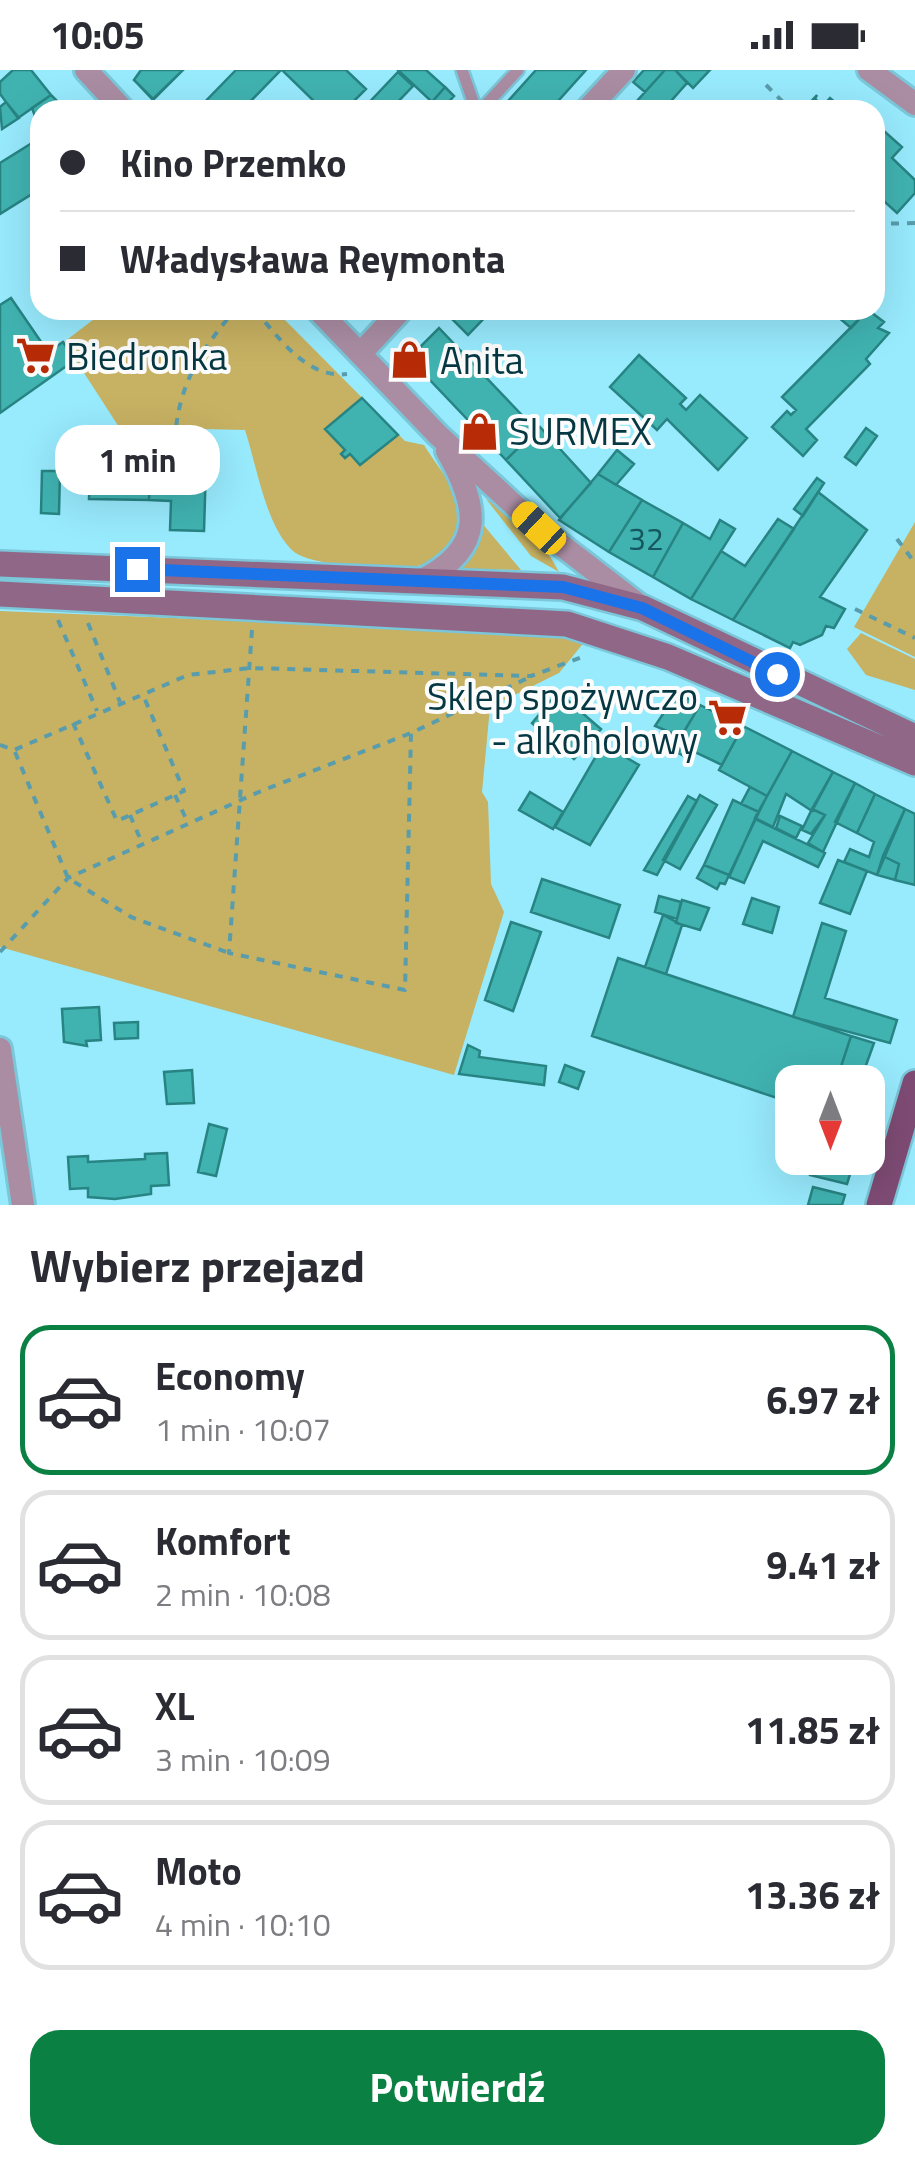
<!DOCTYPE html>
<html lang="pl">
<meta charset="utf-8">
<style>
body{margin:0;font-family:"Titillium Web",sans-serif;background:#f2f2f3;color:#2b2b33;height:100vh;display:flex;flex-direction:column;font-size:38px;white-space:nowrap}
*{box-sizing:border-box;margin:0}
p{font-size:32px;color:#7c7c81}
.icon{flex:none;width:55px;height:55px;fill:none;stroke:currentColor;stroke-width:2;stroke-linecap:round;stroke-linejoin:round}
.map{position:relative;height:1135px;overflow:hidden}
.side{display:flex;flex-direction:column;background:#fff;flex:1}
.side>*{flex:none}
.top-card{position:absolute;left:30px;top:30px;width:855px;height:220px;border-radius:30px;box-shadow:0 10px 40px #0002;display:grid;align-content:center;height:220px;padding:0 30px;background:#fff}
.needle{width:65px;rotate:180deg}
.buttons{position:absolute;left:775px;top:995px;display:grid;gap:20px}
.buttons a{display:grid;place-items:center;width:110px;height:110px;border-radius:20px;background:#fff;box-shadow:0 10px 40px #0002;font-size:50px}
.end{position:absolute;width:45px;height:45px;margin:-22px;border:12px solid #1a73e8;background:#fff;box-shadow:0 0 0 5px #fff}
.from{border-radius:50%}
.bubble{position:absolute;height:70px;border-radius:30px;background:#fff;box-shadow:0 10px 40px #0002;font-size:32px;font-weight:700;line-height:70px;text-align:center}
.car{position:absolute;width:30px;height:60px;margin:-30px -15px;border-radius:12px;box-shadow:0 0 8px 2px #0007;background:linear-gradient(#f5c518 24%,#345 0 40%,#f5c518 0 76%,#345 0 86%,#f5c518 0)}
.top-card b{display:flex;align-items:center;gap:35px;height:95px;font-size:38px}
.top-card b+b{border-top:2px solid #e1e1e2}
.top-card i{width:25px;height:25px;background:#2b2b33}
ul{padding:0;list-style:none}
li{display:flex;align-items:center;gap:30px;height:150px;margin:0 20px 15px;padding:0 10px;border:5px solid #e1e1e2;border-radius:30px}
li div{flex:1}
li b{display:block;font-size:38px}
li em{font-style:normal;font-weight:700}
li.active{border-color:#0b8043}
li>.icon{width:90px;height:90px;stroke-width:1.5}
h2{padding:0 30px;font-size:45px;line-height:120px}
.primary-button{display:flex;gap:20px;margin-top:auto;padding:20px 30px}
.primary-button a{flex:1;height:115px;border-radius:30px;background:#0b8043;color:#fff;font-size:40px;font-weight:700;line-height:115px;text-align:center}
.status{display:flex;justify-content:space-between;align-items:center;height:70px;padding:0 50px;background:#fff;direction:ltr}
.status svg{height:28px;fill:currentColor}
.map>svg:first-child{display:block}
.green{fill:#c7b162}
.building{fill:#40b3b1;stroke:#278483;stroke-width:2.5}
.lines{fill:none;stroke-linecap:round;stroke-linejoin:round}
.service-casing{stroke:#7bc6d8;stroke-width:16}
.minor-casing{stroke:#7bc6d8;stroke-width:28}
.secondary-casing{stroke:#7bc6d8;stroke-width:30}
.primary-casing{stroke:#7bc6d8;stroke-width:30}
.path{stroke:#599dad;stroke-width:4;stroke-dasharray:8 8;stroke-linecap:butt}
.service{stroke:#aa8da3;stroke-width:11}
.minor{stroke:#aa8da3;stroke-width:22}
.secondary{stroke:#916788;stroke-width:25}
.primary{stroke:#7e4b74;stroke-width:25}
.route{stroke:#1a73e8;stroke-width:12}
.labels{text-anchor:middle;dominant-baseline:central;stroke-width:8;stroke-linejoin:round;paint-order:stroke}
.number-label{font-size:32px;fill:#14575e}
.poi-label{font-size:38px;fill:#053842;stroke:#fcfcfc;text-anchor:start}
</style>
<div class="status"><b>10:05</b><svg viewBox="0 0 49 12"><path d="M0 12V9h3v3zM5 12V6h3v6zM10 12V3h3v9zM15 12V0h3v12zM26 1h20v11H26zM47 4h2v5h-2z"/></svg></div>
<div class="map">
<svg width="915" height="1135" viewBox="0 0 915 1135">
<rect width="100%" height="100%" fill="#98eafd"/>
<path class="green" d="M94 240H275L405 371 424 375C437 397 463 424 461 451 460 470 440 490 422 495 400 501 310 497 293 481 265 455 257 396 245 360L119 357 64 272 98 246Z
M486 429C516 448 543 470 559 502L531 486Z
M481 452 521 500 455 499 475 480Z
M915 452V587L854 557Z
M0 541 496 561 586 570 559 603 490 637 482 722 488 732 491 814 504 842 454 1005 0 877Z
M861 563 915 589V620L866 605 847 579Z"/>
<path class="building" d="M13 0H31L51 25 18 48 0 24V12Z
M141 0H183L153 30 134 10Z
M141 0H183L153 29 134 10Z
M236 0H281L242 40H197Z
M282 0H346L366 19 345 40H323Z
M398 0H426L445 17 432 32Z
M536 0H586L550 40H500Z
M644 0H675L687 13 663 40H647L637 31 645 22 633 12Z
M644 0H665L645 22 633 12Z
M675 0H710L693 18Z
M398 2 413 16 390 40H362Z
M445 17 454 26 441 40 432 32Z
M51 25 60 34 40 40 36 49 32 38Z
M817 25 815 29 823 36 830 28 844 40H803Z
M6 32 19 48 2 59 0 37Z
M875 53 902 77 892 88 915 110V123L897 143 875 123Z
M40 68V119L0 144V93Z
M11 228 48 282 63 272 75 290 0 343V235Z
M443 240H492L468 265Z
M830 240H868L851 258Z
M868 240 884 252 878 258 889 263 866 289 870 294 806 359 817 370 803 386 772 357 787 341 791 345 796 340 782 327Z
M439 258 536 360 506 390 409 288Z
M639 285 686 328 680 334 686 340 700 325 747 368 718 400 667 349 657 360 610 317Z
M362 328 398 365 360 395 350 384 345 388 341 384 345 380 325 359Z
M540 357 591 413 560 448 506 390Z
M866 358 877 366 856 395 845 387Z
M171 362 207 363 204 461 170 460 171 431 149 430 151 388H171Z
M617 380 634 394 616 415 598 404Z
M91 384 151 388 149 430 89 429Z
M42 401H60L59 444 41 443Z
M598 404 642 430 609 482 559 450Z
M817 408 824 413 803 446 794 439Z
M818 422 867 460 820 527 845 539 834 558 826 556 822 565 800 575 793 572 790 578 733 550Z
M642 430 683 453 653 507 609 482Z
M778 449 794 459 733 550 691 529 721 481 745 496Z
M720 450 735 459 691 529 653 507 683 453 710 469Z
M558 622 601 659 574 689 532 653Z
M677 623 700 635 681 667 655 656Z
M700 635 743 656 722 695 695 682 692 690 678 683 681 676 677 673Z
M743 656 792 681 767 726 719 700Z
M603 674 639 695 590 775 555 757Z
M792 681 833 702 812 741 786 724 773 757 755 748Z
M833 702 855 713 823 782 808 773 825 745 812 739Z
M855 713 875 724 857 763 835 752Z
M750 717 767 726 759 742 741 734Z
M530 722 563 742 553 759 519 740Z
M875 724 905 739 877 805 844 792 850 779 869 787 874 772 857 763Z
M700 725 717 735 680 799 663 790Z
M688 726 697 731 657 805 644 800Z
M733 730 759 742 729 805 704 795Z
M812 739 825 745 811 764 802 760Z
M905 739 915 744V815L895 810 899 794 883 786Z
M780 746 802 756 796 768 776 758Z
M755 749 825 783 818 797 763 771 744 813 729 807Z
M883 786 899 794 895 810 877 805Z
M838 790 867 801 850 844 820 833Z
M704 795 729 805 725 814 720 813 717 819 697 808Z
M542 809 620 835 609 868 531 842Z
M659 826 681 832 677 849 655 842Z
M752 828 779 837 772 863 743 854Z
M682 830 709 838 700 860 676 853Z
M663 845 682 855 666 904 645 897Z
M511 852 541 862 513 941 485 930Z
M822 853 846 861 825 928 897 950 890 973 793 947Z
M618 888 851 966 836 1012H792V1033L592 966Z
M99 937 101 970 86 971 87 976 64 972 62 939Z
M138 952V968L115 969 114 953Z
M851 966 874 973 860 1012H836Z
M468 975 480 981 479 987 546 996 544 1015 459 1004Z
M565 995 584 1002 578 1019 559 1012Z
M192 1000 194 1033 167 1034 164 1002Z
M209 1054 227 1059 216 1106 198 1102Z
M167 1083 169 1115 151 1116V1124L115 1129 88 1127V1118L70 1119 68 1087 88 1086V1092L145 1089V1084Z
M855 1088 847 1114 810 1105V1088Z
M813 1117 845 1125 842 1135H808Z"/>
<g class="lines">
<defs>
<path id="service" d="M462 0 476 40
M481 40 518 0"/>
<path id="minor" d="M86 0 123 40
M869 0 915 34
M587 40 624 0
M318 240 438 365 539 458 639 535
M361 283 401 240
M422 510C487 477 478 436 447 381
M0 979 23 1135"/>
<path id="secondary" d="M0 494 563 517 643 538 915 667
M0 524 567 554 668 587 915 693"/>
<path id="primary" d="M879 1135 915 1013"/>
</defs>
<use href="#service" class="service-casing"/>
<use href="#minor" class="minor-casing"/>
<use href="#secondary" class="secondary-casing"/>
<use href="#primary" class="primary-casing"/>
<path class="path" d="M766 15 791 40
M875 154 915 153
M255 240C279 268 307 309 347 304
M175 372C177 317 200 281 235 240
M897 469 915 493
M855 539 915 568
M58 550 97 641
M88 553 120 632
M252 560 229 883 405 920 411 663
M73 653 117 751 184 721 143 625
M0 675 14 680 188 605 250 598 531 606 585 586
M15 682 68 808 131 847 229 883
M175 725 188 753
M130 745 142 773
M0 882 68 808 261 721 411 663 530 607"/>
<use href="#service" class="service"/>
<use href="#minor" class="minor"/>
<use href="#secondary" class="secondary"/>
<use href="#primary" class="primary"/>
</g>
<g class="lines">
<path class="route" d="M137 499 563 517 642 538 777 604"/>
</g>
<defs>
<symbol id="supermarket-bare" viewBox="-9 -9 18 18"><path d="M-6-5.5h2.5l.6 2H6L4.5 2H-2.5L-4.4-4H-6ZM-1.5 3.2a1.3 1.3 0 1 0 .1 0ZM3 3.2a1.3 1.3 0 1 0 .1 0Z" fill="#b72c06" stroke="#fcfcfc" stroke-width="2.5" paint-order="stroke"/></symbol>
<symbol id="shop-bare" viewBox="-9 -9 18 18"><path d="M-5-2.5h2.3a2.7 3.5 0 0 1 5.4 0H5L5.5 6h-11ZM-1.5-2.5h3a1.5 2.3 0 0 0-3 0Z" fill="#b72c06" stroke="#fcfcfc" stroke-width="2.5" paint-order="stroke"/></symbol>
</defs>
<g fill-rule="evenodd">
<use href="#supermarket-bare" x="8" y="258" width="55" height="55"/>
<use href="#shop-bare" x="382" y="262" width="55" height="55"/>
<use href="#shop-bare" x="452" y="334" width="55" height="55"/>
<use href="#supermarket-bare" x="700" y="620" width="55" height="55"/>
</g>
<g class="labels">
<g class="number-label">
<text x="646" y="468">32</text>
</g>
<g class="poi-label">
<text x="66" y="286">Biedronka</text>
<text x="440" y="290">Anita</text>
<text x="509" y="361">SURMEX</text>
<text x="698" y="626" text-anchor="end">Sklep spożywczo<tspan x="698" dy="44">- alkoholowy</tspan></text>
</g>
</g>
</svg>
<div class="buttons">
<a><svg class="needle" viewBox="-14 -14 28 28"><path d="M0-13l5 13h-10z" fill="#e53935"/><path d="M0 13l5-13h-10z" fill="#7c7c81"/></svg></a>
</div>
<i class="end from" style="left:777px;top:604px"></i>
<i class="end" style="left:137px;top:499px"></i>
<div class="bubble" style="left:55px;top:355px;width:165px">1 min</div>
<i class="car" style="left:539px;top:458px;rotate:313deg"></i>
<div class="top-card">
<b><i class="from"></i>Kino Przemko</b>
<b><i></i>Władysława Reymonta</b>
</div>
</div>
<section class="side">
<h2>Wybierz przejazd</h2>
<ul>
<li class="active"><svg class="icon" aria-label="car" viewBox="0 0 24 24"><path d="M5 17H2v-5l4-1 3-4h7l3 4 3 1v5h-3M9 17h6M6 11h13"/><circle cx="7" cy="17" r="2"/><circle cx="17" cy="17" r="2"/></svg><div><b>Economy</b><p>1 min · 10:07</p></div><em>6.97 zł</em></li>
<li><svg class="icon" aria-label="car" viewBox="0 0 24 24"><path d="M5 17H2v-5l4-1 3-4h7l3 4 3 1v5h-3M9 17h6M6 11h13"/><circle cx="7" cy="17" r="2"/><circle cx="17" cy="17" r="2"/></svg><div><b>Komfort</b><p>2 min · 10:08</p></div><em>9.41 zł</em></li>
<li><svg class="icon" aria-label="car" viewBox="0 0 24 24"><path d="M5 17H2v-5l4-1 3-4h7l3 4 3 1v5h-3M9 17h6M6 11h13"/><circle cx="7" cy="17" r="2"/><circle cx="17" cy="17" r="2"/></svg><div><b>XL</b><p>3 min · 10:09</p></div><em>11.85 zł</em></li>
<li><svg class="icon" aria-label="car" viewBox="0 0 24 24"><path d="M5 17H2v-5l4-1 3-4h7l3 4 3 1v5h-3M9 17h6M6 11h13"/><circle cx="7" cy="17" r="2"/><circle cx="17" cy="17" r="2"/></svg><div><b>Moto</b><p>4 min · 10:10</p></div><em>13.36 zł</em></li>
</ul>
<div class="primary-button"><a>Potwierdź</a></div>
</section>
